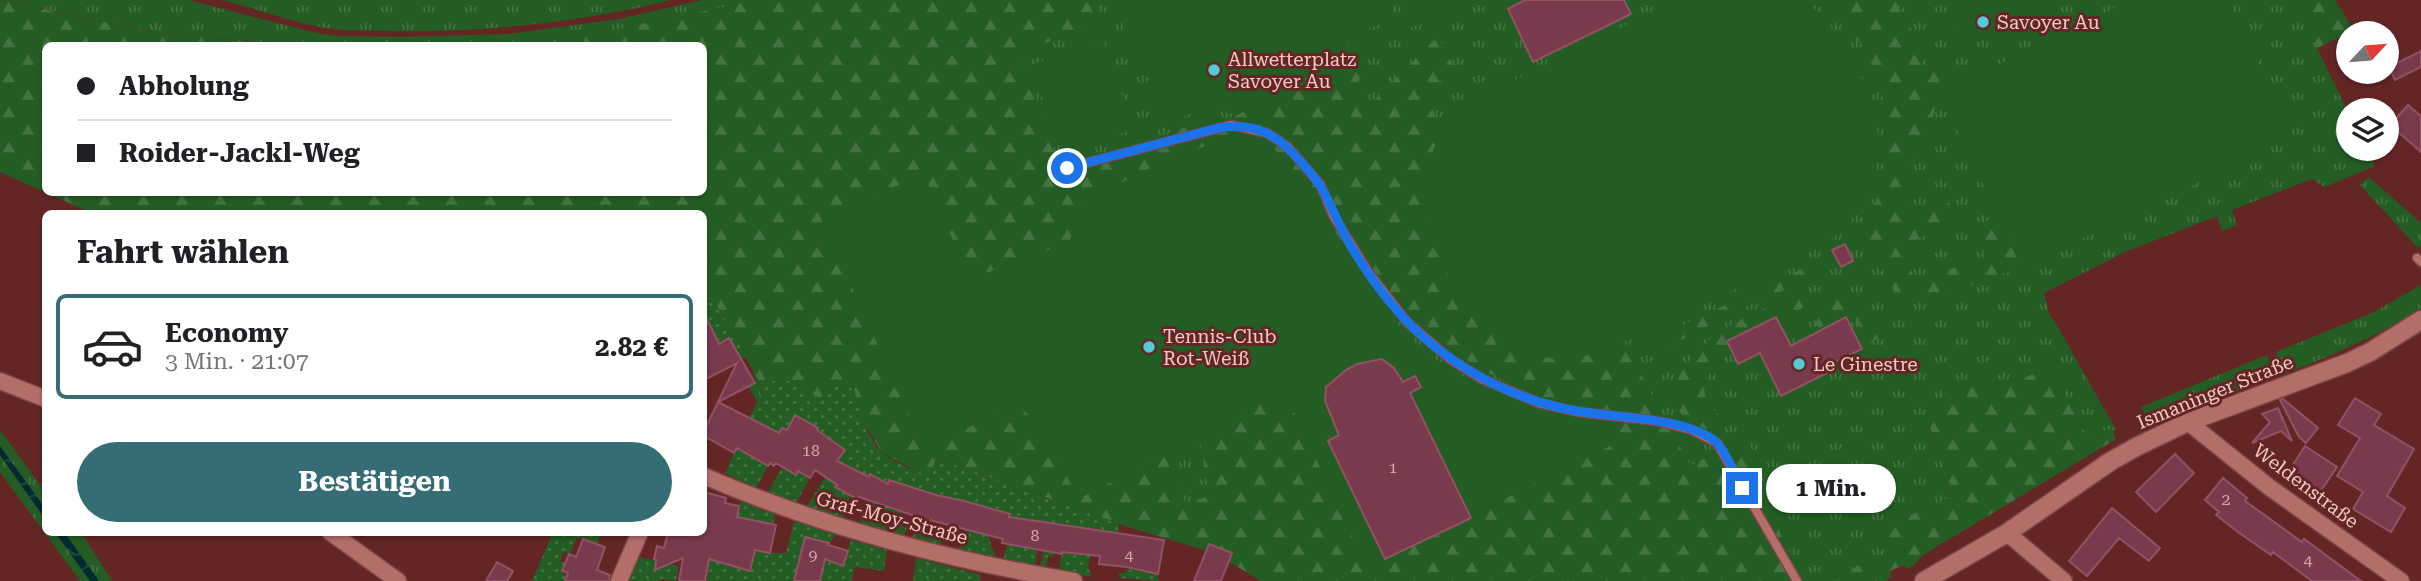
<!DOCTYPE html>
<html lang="de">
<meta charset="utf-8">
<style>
body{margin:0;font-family:"Roboto Serif",serif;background:#f6f6f6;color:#202124;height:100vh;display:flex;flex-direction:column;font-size:26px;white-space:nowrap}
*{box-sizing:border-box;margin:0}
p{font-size:23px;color:#757577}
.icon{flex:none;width:38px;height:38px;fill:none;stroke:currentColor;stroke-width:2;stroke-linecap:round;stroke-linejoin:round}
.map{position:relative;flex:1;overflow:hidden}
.details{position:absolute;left:42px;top:210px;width:665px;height:326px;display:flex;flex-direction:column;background:#fff;border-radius:10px;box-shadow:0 2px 5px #0004}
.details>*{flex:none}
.hud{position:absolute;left:42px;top:42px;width:665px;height:154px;border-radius:10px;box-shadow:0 2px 5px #0004;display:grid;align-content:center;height:154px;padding:0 35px;background:#fff}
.needle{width:46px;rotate:64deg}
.controls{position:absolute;left:2336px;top:21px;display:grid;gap:14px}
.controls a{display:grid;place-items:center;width:63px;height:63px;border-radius:50%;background:#fff;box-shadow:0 2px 5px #0004;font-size:35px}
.end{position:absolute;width:32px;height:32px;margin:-16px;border:9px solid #1a73e8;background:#fff;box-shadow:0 0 0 4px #fff}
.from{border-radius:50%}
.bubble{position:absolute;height:49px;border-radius:24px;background:#fff;box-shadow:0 2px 5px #0004;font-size:23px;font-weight:700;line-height:49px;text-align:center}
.hud b{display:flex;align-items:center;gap:24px;height:66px;font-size:26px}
.hud b+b{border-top:2px solid #e0e0e0}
.hud i{width:18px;height:18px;background:#202124}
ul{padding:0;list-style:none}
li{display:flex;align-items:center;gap:21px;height:105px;margin:0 14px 10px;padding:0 21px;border:4px solid transparent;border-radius:10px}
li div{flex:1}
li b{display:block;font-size:26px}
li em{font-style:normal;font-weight:700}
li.on{border-color:#366d75}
li>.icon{width:63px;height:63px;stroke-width:1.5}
h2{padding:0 35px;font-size:32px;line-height:84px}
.cta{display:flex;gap:14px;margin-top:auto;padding:14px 35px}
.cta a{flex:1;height:80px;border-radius:42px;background:#366d75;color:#fff;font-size:28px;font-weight:700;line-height:80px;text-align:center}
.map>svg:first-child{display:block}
.grass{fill:url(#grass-tufts)}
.forest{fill:url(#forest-firs);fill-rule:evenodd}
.garden{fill:url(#garden-dots)}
.pitch{fill:#245d24}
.water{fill:url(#water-waves)}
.building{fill:#783a4c;stroke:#925263;stroke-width:2}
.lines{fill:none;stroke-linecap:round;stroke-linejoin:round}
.service-casing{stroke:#794445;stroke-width:11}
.minor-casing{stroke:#794445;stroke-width:19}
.tertiary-casing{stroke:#794445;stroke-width:21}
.service{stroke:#b36e6a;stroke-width:8}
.minor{stroke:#b36e6a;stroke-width:16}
.tertiary{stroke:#b36e6a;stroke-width:18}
.route{stroke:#1a73e8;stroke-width:9}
.poi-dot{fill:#52cbd7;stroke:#632625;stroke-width:2.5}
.labels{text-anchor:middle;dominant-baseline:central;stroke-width:6;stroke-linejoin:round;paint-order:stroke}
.number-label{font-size:16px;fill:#d3a6a8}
.poi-label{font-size:19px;fill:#f1cac7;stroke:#632625;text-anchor:start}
.street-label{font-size:19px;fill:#f1cac7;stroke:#632625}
</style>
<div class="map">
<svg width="2421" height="581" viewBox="0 0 2421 581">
<defs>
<pattern id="grass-tufts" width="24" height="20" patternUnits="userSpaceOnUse" patternTransform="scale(1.75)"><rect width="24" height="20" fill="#245d24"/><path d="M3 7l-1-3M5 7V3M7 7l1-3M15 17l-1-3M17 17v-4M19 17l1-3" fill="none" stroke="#447342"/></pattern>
<pattern id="forest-firs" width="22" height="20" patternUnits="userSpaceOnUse" patternTransform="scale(1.75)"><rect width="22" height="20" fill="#245d24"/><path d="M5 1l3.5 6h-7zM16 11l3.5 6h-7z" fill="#447342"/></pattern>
<pattern id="garden-dots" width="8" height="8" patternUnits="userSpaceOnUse" patternTransform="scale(1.75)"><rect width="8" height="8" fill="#245d24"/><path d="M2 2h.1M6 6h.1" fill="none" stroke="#447342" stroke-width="1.8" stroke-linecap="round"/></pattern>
<pattern id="water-waves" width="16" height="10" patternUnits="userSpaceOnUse" patternTransform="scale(1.75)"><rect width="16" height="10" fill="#002c30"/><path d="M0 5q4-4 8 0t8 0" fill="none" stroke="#26494c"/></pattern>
</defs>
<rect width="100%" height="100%" fill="#632625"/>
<path class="grass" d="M1 0H188L312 32 334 36 400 37 509 34 619 19 702 0H758L540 46 285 45 155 32Z
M222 0H672C581 22 484 33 390 31 367 30 343 32 321 27 287 21 255 8 222 0Z
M1062 0H2335L2353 30 2317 48 2348 112V149H2367L2375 166 2325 187 2312 179 2232 210 2237 225 2222 231 2217 216 2125 252 2044 293 2050 317 2054 320 2116 430 2086 434 2050 368 2020 379 1949 387 1928 423 1954 495 1878 531 1888 552 1828 581H1261L1215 553 1125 526 937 458 861 418 766 381 757 401 748 386 756 382 753 374 754 373 707 288Z
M2369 177 2421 223V246L2418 248 2360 185Z
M2421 285V308L2414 313C2372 338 2329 357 2284 374L2276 352 2374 312Z
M2267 355 2275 377 2211 401 2160 423 2158 417C2149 417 2144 415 2141 407Z
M0 430 45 492V508L0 446Z
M0 455 45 519 46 532H55L90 581H80L0 472Z
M64 532H81L112 581H99Z"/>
<path class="forest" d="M0 0 153 32 285 45 46 46V192H704V46L540 45 757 0H1095L1101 23 1020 52 1064 177 1207 118H1230L1355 63 1366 66 1358 82 1368 107 1438 36 1457 73 1423 90 1443 132C1416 180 1422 218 1444 265 1480 346 1540 380 1625 342L1665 422 1691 465 1746 439 1768 478 1756 484 1804 581H1261L1215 553 1125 526 937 458 930 478 882 453 861 418 854 390 835 379 821 399 791 381H759L707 288 704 287V214L91 213 0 172ZM924 175 969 279 1069 243 1084 203 1385 323 1407 312 1439 342 1484 371 1549 399 1588 406 1599 427 1369 569 1287 397 1255 403 1200 439 1209 496 1186 503 1164 454 1080 498 1020 401 925 448Z
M1817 0H1895L1901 13 1925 50 1919 68 1965 80 1939 93 1924 150 1904 172 1910 208 1920 217 1947 196 1956 222 1906 244 1914 281 1985 258 1977 226 1998 215 2023 267 1953 291 1903 302 1883 273 1896 246 1892 239 1883 248 1866 247 1856 229 1870 216 1877 199 1893 129 1867 50Z
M2291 0H2335L2353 30 2317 48Z
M1813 264 1818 269 1817 276 1747 306 1661 350 1656 351 1651 342 1653 339Z
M1839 291 1880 316C1889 328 1878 338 1869 345L1851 311 1821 327 1815 325 1829 294Z
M1797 296 1801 301 1803 307 1794 314 1776 317 1727 341 1731 350C1714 367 1693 384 1712 408 1718 416 1723 417 1723 428L1719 431C1703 430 1685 423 1678 409 1671 395 1675 380 1684 368 1711 328 1753 313 1797 296Z
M2050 368 2086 434 2112 429 2116 439 1923 555 1913 566 1906 569 1903 565 1890 571 1892 577 1885 581H1828L1887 552 1877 531 1954 495 1928 422 1949 387 2020 379Z"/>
<path class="garden" d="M704 287 707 288 746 357 740 360 729 339 719 344 712 329 704 333Z
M836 379 854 390C859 409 868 443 885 455 898 465 915 470 930 477L936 458 1119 524 1117 543 1102 541V529L1075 526 1071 552 1090 555 1088 568 1092 577 1059 571 1064 538 1057 536 1053 557 1048 556 1046 568H1040L1043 550 1037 549 1035 567 1003 561 1010 535 1005 533 1010 514 980 506C984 518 987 529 990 541 991 548 995 551 995 559L959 549 965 523 958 521 963 501 937 493 929 523 945 527 941 545 913 537 920 513 919 490 890 480 882 505 901 512 900 519 903 526 907 528 904 535 860 523 879 479 870 474 869 477 847 466 835 487 851 495 842 512 845 513 843 518 807 506 825 477 845 450 832 441 786 469 796 474 798 471 810 478 796 503 767 494 807 422 796 415 787 430 782 428 779 433 766 426 764 427 768 466 756 488 725 473 766 381H791L820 399Z
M741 500 759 509 775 514 773 524 751 520 745 548 770 553H786L794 521 837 534 829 543 805 537 794 581H707L708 568 699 566 736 520Z
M553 532H596L601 534 597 544 577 537 570 554 563 552 560 561 565 563 562 573 567 576 565 581H532Z
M851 540 887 550 884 571 855 567 852 581H820L825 560 843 565Z
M638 557 679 566 676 581 661 579 660 581H627Z
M916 558 981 575 980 581H913Z
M1126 569 1158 574V581L1119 578V573H1126Z"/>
<path class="pitch" d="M1111 0H1388L1396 16 1170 123Z
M1437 0H1469L1228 115 1222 103Z
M1679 0H1800L1813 8 1826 20 1843 43 1863 81 1876 118 1878 137 1877 162 1874 176 1858 212 1832 239 1804 256 1606 350C1530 377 1475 335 1445 268 1415 203 1414 143 1478 98Z
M1943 0H2058L1965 45Z
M2131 0H2228L2294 136 2023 267 1939 93Z
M1103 40 1134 129 1062 154 1031 65Z
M1247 137 1268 143 1299 175 1388 314 1426 354 1486 390 1542 410 1596 422 1600 424 1610 446 1385 559 1368 569 1287 397 1255 403 1200 439 1164 454 1080 498 1020 402 925 449 821 219 924 174 970 279 1069 243 1084 203C1131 177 1193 143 1247 137Z"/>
<path class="water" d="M0 446 45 508V519L0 455Z
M55 532H64L99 581H90Z"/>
<path class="building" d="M1525 0H1624L1631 14 1533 62 1508 9Z
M2421 51V67L2395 80 2389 67Z
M2408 105 2421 116V152L2390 125Z
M1845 244 1853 261 1841 267 1832 250Z
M704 313 719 344 729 338 755 383 718 402 737 363 704 380Z
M1776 317 1791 346 1846 317 1862 349 1832 363 1835 369 1781 396 1760 353 1738 364 1727 341Z
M1382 359 1394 368 1403 382 1415 376 1421 387 1410 393 1471 518 1385 559 1328 441 1339 435 1325 401 1326 387 1346 370 1357 364Z
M2355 398 2381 414 2374 425 2414 449 2387 496 2405 508 2391 532 2353 509 2363 492 2337 476 2360 438 2338 425Z
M2283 399 2318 428 2306 443 2299 437 2280 400Z
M718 402 779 433 782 428 787 430 795 415 818 428 817 430 845 450 837 461 869 477 870 474 888 484 889 480 936 495 964 501 1010 514 1009 517 1164 540 1158 574 1127 567 1099 564 1100 556 1062 552V554L1002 543 1003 539 918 517 859 497 857 499 835 487 837 485 815 470 810 478 798 471 796 475 776 463 774 466 770 463 768 466 737 448 734 453 704 436V431Z
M2278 408 2292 441 2281 431 2252 443 2270 422 2262 414Z
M2305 446 2337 467 2320 492 2289 471Z
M2175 454 2194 473 2156 512 2136 492Z
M2223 478 2247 498 2245 501 2302 542 2304 539 2361 581H2312L2273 552 2271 555 2238 532 2216 515 2219 512 2205 500Z
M704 492 726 498 725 503 739 506 737 517 776 525 770 553 755 550 750 571 709 559 705 581H679L683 558 655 570 656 560 654 559 657 546 664 548 668 532 687 535 688 532H704Z
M2112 508 2160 548 2149 561 2119 538 2087 576 2069 561Z
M805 537 829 543 828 545 848 551 843 566 825 559 820 581H794Z
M583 539 605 547 597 570 610 575 609 581H565L568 573 562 571 569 554 576 557Z
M1209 544 1232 553 1221 581H1194Z
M497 562 513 571 507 581H486Z"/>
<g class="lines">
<defs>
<path id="service" d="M1067 168 1231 125 1267 133 1288 147 1320 184 1334 217 1369 273 1407 322 1450 359 1482 379 1539 403 1578 412 1657 421 1692 430 1717 443 1797 581
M2417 258 2421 262"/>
<path id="minor" d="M0 381 46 399
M2188 422 2269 487 2401 581
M704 476C822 527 947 560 1074 581
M330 532 398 581
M2007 533 2064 581
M619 581 640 532"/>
<path id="tertiary" d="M1924 581 2007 533 2111 461 2138 446 2188 422 2347 363 2370 352 2421 320"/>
</defs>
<use href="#service" class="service-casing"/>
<use href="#minor" class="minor-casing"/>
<use href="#tertiary" class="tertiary-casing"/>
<use href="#service" class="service"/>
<use href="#minor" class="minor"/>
<use href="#tertiary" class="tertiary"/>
</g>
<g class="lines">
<path class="route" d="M1067 168 1218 128C1256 122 1277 134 1301 162 1308 170 1316 178 1321 187 1332 207 1340 228 1352 248 1374 284 1401 320 1434 346 1476 379 1524 402 1577 411 1615 418 1686 417 1716 442 1725 450 1736 477 1742 488"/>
</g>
<g class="poi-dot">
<circle cx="1983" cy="22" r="7"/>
<circle cx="1214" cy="70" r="7"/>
<circle cx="1149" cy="347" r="7"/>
<circle cx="1799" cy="364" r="7"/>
</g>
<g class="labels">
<g class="number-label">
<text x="811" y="450">18</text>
<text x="1393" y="467">1</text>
<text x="2226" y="499">2</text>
<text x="1035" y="535">8</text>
<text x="813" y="555">9</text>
<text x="1129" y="555">4</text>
<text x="2308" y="560">4</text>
</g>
<g class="poi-label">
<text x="1997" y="22">Savoyer Au</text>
<text x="1228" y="59">Allwetterplatz<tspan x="1228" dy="22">Savoyer Au</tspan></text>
<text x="1163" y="336">Tennis-Club<tspan x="1163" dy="22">Rot-Weiß</tspan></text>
<text x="1813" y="364">Le Ginestre</text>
</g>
<g class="street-label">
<text transform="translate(2215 392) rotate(-22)">Ismaninger Straße</text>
<text transform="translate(2306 486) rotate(37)">Weldenstraße</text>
<text transform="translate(892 518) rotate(15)">Graf-Moy-Straße</text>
</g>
</g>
</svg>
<div class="controls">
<a><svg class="needle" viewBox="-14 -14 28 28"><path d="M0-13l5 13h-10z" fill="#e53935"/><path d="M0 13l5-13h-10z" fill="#757577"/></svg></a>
<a><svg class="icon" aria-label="layers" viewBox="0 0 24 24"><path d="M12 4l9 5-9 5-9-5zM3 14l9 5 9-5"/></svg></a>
</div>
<i class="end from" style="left:1067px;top:168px"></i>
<i class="end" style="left:1742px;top:488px"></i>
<div class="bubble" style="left:1766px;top:464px;width:130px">1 Min.</div>
<div class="hud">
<b><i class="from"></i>Abholung</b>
<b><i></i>Roider-Jackl-Weg</b>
</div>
<section class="details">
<h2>Fahrt wählen</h2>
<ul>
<li class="on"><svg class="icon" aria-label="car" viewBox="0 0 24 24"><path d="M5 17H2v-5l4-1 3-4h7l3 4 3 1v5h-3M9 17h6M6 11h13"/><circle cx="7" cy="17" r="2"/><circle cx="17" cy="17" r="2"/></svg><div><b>Economy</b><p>3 Min. · 21:07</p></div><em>2.82 €</em></li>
</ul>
<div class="cta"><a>Bestätigen</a></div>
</section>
</div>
